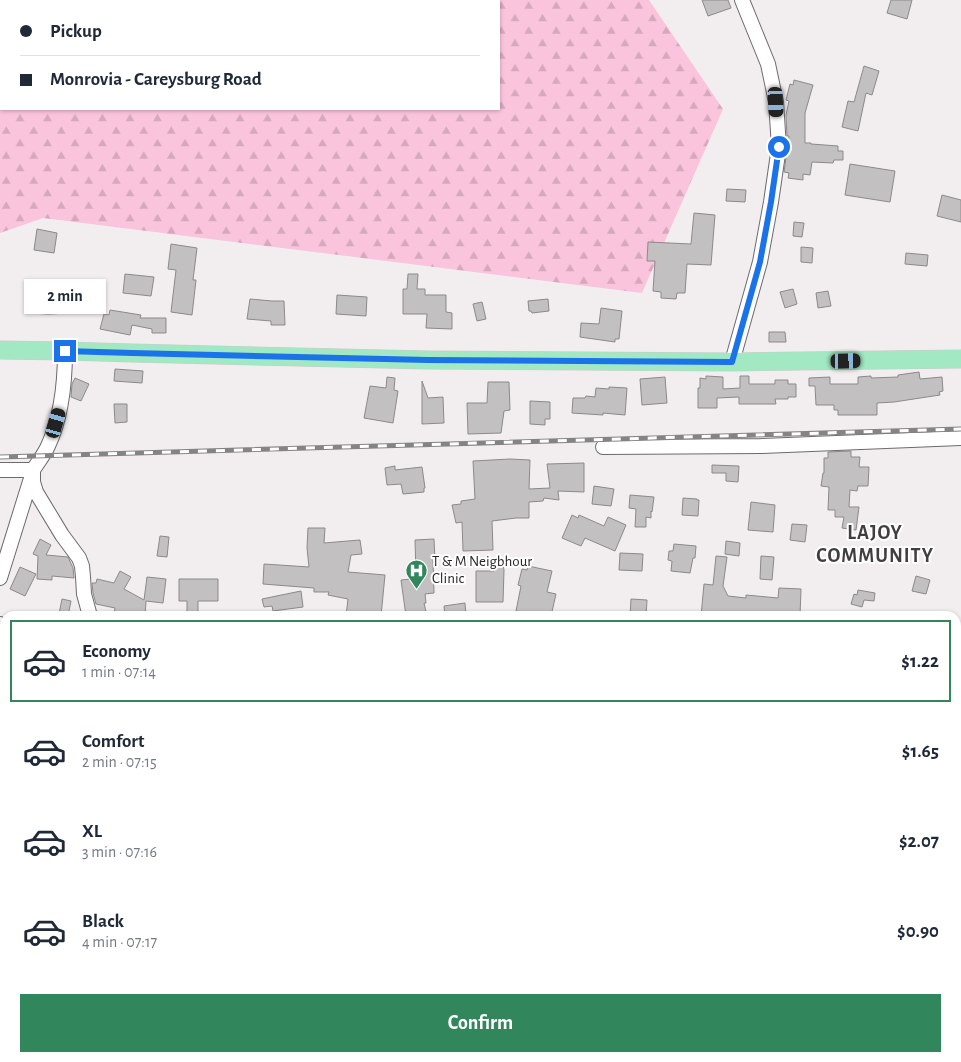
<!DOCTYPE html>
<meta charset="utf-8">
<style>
body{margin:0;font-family:"Alegreya Sans",sans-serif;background:#f2f2f3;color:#1f2937;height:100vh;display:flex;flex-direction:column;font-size:19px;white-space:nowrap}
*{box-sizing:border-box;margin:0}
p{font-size:16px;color:#747a83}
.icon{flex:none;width:28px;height:28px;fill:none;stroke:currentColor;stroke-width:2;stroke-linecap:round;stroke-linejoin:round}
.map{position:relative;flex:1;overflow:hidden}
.drawer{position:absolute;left:0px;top:611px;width:961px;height:451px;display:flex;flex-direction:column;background:#fff;border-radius:15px 15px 0 0;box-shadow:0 1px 4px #0004}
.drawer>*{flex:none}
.banner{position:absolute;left:0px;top:0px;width:500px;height:110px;box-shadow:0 1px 4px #0004;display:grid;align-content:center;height:110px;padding:0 20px;background:#fff}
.end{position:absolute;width:22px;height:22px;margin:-11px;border:6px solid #1a73e8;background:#fff;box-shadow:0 0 0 2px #fff}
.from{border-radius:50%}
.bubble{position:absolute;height:35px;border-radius:0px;background:#fff;box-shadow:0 1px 4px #0004;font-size:16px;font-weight:700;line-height:35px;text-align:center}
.car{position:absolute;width:15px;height:30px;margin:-15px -8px;border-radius:6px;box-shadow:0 0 4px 1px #0007;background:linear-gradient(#222 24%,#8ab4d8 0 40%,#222 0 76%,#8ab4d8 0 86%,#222 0)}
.banner b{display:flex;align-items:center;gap:18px;height:48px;font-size:19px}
.banner b+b{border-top:1px solid #e0e1e3}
.banner i{width:12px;height:12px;background:#1f2937}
ul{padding:9px 0 0;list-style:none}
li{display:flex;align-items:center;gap:15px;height:82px;margin:0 10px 8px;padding:0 10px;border:2px solid transparent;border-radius:0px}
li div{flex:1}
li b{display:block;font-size:19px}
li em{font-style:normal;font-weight:700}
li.on{border-color:#31875b}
li>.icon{width:45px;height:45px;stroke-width:1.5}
.cta{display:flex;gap:10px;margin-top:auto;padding:10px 20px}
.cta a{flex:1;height:58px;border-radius:0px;background:#31875b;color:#fff;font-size:20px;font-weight:700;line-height:58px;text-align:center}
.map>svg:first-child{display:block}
.forest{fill:url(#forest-firs);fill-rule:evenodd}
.building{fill:#c3c0c1;stroke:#8d898b}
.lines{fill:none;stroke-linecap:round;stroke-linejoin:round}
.minor-casing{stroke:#6e6a6c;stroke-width:16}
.major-casing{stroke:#cbcbcb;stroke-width:19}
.minor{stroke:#fff;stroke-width:14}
.major{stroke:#a2e8c2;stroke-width:18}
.rail-casing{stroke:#868384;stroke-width:5}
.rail{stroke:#fff;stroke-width:3;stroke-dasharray:9;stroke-linecap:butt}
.route{stroke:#1a73e8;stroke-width:6}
.labels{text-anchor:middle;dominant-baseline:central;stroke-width:4;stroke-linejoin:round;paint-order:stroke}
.poi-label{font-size:15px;fill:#272526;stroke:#fff;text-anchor:start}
.district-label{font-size:20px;font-weight:bold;letter-spacing:1px;fill:#413e3f;stroke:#fff}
</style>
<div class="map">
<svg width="961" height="1062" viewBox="0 0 961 1062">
<defs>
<pattern id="forest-firs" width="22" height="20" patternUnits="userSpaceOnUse" patternTransform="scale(1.25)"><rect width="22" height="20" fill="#fac4dc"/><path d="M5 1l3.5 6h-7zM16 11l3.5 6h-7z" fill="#d6a8bd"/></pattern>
</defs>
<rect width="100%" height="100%" fill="#f2eeef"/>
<path class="forest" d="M0 0H649L723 109 642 293 43 218 0 233ZM1 1H499V109H1Z"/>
<path class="building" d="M702 0H728L731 8 708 16Z
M891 0H912L907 19 887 13Z
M864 66 879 71 872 95 866 93 858 131 842 127 848 101 854 102Z
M794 80 813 85 805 113V143H811V144L838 146V151H843V160H834L833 163 812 162 810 175 803 174V180L788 178 789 173 784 172 789 136H787L786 115 789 101 786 100 790 84 793 85Z
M850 164 895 171 890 202 845 195Z
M727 189 746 190 745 202 726 201Z
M942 195 961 200V222L937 216Z
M694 213 715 215 711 265 687 264 685 293H677L676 299 661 298V292L653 291 655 261H647L648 242 691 244Z
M794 222 804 223 802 237 793 236Z
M37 229 57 233 54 253 34 250Z
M171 244 197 248 193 280H196L192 315 171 312 176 270 168 269Z
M801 247 813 248 812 263 801 262Z
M906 253 928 255 927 266 905 264Z
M125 274 154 277 151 296 123 293Z
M408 274H418L417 289H425V295H446V312L452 313V329L426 328 427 314H403V289H407Z
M33 288 50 289V291H75V288H91V307H72V313L48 314 31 313Z
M793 289 797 304 785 308 780 292Z
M828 291 831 306 818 308 816 293Z
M337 295 367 297 366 316 336 314Z
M250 299 272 301H284L285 325H271V321L247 319Z
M548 299 549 311 532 313 531 311H529L528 301Z
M482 302 486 319 477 321 473 304Z
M601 308 622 311 619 339H615V342L580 337 581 323 599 324Z
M110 310 141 315 140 318H166V333H152V329L132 325 130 335 100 329 104 314 109 315Z
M769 332H785L786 342H769Z
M115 369 143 371 142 383 114 381Z
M919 372 920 379 942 377 943 391 939 392 940 395 894 402 877 403V415H838V410H834V405H816L815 386H809V378L830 377V384H858V377L871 376V378L898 377V375Z
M706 376 723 377V389L740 388V376H749V384H775V380H788V384H796V397H788V399H775L776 404H739V397L717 398V408H698V388H700V378L706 379Z
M387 377 395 378 394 390 398 391 393 423 364 418 370 386 386 388Z
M665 377 667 403 642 405 640 379Z
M75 378 89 384 81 401 71 397 72 384Z
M422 381 428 398 443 397 444 423 422 424Z
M488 382H509L510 410 504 411 501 433 468 434 467 403H487Z
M609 387 627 388 625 415 603 413V415L572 413 573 398H585L586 396 595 397 596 388 609 389Z
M530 401 550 402V419H545V425L530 424Z
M114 404H127V422L115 423Z
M851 451V457H860L859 467H869L868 486H858L857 491 850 490 849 507H859L856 530 842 528 844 517H835V510H828L829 487 821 486 823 473H824V458H828V452Z
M510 459 530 460 529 489 550 488 547 464 584 463V492L558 491 559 500 544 498 543 501 529 502V518H516L492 521 493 550 463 551 462 522 456 523 452 505 461 504V501L475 499 473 461Z
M712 465 739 466 738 482 726 481V473H712Z
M395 466V470L422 467 425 488H424V492L403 494 401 484 387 485 385 468Z
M594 486 614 489 611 506 592 504Z
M630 495 654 497 652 512 651 511V518L646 517V527H635L636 509 629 508Z
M683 498 697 499V500H699L698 516 682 515Z
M751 502 775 505 773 532 748 530Z
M572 515 578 518 579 515 604 526 608 517 626 525 615 551 585 538 581 546 562 538Z
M792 524 807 525 805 542 790 540Z
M308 528H325L324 543 360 540 362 554 351 555 348 572 385 575 381 616H346L348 599 328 595 329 592H314V588L263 584 264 564 309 567 307 548Z
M160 536 169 537 167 557 157 556Z
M40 539 51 545 46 555 68 557 73 568 74 578 52 576V580L37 579 38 556 33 554Z
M434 539 435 560H433L434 593 425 594 426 603H424L427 616H406L401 580 412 579V575H416L415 540Z
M726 541 740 543 739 556 725 554Z
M674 544 696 546 695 558H693L690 573 671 571 672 561 668 560 669 551H673Z
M620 553 643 554 642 571 619 570Z
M716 556 727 557 723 586 728 596 746 598V595L778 598 779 588 801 589 800 616H766L732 613 731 616H701L704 584 713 585Z
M761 556 774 557 772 580 760 579Z
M502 561 504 570 503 602H476V571H494L493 562Z
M528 566 552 571 547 592 556 594 551 616H541L516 611 521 586 518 585 522 569 527 570Z
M20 567 36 574 25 596 10 589Z
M120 571 131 577 124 589 144 600 147 577 166 579 163 603 146 601 145 616H114L115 608 96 604 93 593 92 583H96L97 579 114 583Z
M916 576 930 580 926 594 912 591Z
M179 579H218V601H198V616H187V601H179Z
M858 590 875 593 874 601 864 600 862 607 851 604 854 594 857 595Z
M301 591 303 607 273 611 272 606 264 607 262 599Z
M62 599 71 601 68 616 59 614Z
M631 599 647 600 646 616H630Z
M465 603 466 616H445L444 606Z"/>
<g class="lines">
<defs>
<path id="minor" d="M732 362 760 262 771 202 779 147 776 102 768 64 742 0
M603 447 761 446 961 438
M0 470H33C38 462 44 455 48 446 62 416 65 383 65 351
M33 470V482L36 492 62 535 79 558 82 566 83 577 84 594 90 616
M0 578 32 475
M0 624 5 627
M713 1058 714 1059 733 1058
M766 1062 767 1058"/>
<path id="major" d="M0 350 65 351 132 353 428 360 732 362 961 359"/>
</defs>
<use href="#minor" class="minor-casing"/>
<use href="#major" class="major-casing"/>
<use href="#minor" class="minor"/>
<use href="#major" class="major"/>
<defs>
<path id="rail" d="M0 457 961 429"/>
</defs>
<use href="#rail" class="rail-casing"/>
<use href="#rail" class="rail"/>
</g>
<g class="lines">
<path class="route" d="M65 351 132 353 428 360 732 362 760 262 771 202 779 147"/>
</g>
<defs>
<symbol id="hospital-pin" viewBox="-11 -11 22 30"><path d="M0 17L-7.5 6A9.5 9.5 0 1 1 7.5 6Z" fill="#31875b" stroke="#fff"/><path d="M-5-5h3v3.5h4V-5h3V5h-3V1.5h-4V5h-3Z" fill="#fff"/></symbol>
</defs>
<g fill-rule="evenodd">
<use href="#hospital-pin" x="404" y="558" width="25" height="34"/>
</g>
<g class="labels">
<g class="poi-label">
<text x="432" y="561">T &amp; M Neigbhour<tspan x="432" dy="17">Clinic</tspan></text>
</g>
<g class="district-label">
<text x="875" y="533">LAJOY<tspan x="875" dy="23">COMMUNITY</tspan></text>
</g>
</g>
</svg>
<i class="end from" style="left:779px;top:147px"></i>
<i class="end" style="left:65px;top:351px"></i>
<div class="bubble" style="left:24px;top:279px;width:82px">2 min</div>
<i class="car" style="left:776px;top:102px;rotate:177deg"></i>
<i class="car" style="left:846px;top:361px;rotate:89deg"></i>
<i class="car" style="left:56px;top:423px;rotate:16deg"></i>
<div class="banner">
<b><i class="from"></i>Pickup</b>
<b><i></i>Monrovia - Careysburg Road</b>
</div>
<section class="drawer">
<ul>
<li class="on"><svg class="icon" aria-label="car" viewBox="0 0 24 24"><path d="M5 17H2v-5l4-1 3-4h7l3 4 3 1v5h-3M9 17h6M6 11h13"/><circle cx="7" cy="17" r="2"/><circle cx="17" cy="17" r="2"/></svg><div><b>Economy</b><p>1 min · 07:14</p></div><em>$1.22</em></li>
<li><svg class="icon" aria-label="car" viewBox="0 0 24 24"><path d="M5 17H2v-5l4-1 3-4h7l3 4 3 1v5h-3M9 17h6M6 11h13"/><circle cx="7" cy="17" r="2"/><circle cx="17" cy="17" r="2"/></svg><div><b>Comfort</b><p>2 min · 07:15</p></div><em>$1.65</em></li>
<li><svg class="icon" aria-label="car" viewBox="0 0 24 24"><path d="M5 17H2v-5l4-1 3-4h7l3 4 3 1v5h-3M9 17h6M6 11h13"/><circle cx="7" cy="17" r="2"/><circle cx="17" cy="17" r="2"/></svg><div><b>XL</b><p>3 min · 07:16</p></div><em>$2.07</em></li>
<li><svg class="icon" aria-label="car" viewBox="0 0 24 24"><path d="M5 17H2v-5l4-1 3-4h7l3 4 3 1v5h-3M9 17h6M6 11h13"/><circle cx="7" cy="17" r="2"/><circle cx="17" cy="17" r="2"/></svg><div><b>Black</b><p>4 min · 07:17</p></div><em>$0.90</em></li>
</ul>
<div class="cta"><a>Confirm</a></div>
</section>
</div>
